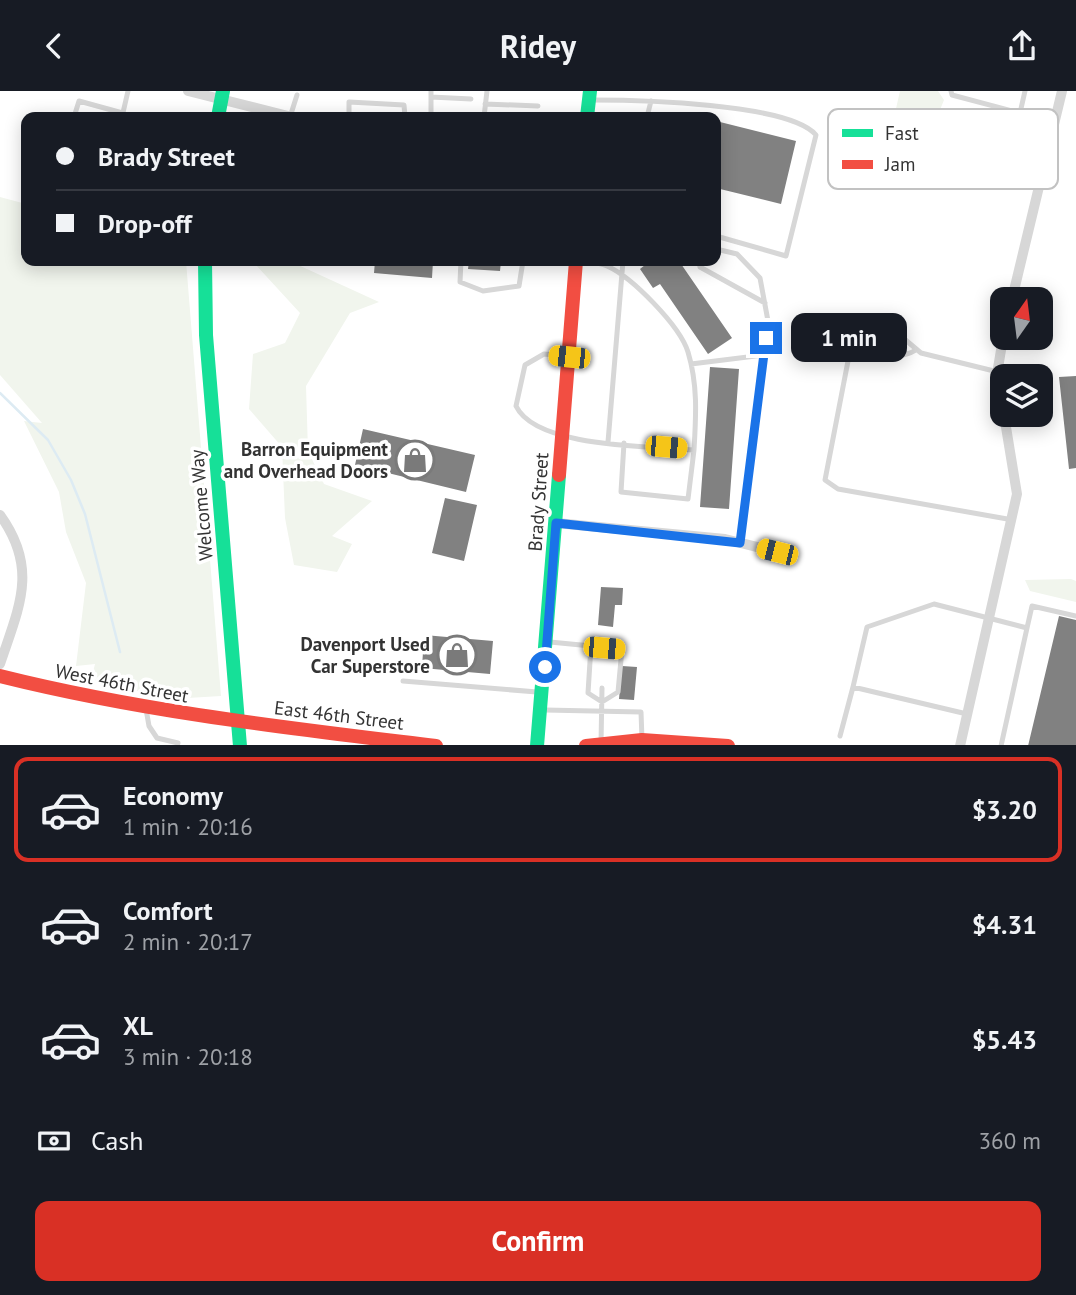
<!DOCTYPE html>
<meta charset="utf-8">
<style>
body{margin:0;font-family:"PT Sans",sans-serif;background:#242831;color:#f1f3f6;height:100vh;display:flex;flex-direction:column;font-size:26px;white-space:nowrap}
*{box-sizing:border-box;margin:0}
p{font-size:23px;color:#9ea1a6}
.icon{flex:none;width:38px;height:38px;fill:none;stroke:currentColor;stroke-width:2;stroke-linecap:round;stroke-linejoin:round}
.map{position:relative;height:654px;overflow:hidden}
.drawer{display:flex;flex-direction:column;background:#171b24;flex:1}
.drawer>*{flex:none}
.top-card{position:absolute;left:21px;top:21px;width:700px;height:154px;border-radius:14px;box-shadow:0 4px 18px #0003;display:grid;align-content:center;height:154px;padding:0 35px;background:#171b24}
.needle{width:46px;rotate:14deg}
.tools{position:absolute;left:990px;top:196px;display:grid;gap:14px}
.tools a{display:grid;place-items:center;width:63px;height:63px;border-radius:14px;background:#171b24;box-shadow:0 4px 18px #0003;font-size:35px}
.end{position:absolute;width:32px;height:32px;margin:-16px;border:9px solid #1a73e8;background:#fff;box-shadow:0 0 0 4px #fff}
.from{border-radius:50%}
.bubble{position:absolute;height:49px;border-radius:14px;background:#171b24;box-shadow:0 4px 18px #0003;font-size:23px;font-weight:700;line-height:49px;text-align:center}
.car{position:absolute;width:21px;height:42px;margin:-21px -10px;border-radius:9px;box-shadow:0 0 5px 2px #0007;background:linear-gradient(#f5c518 24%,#345 0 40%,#f5c518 0 76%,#345 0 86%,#f5c518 0)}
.top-card b{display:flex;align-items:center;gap:24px;height:66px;font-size:26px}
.top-card b+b{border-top:2px solid #363941}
.top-card i{width:18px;height:18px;background:#f1f3f6}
ul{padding:12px 0 0;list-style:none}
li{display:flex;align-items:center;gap:21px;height:105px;margin:0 14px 10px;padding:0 21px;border:4px solid transparent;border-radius:14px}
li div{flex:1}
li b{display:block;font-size:26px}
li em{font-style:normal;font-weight:700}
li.active{border-color:#d93025}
li>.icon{width:63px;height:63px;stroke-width:1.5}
.pay{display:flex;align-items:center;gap:18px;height:77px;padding:0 35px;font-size:26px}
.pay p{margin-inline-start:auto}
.action{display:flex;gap:14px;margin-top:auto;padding:14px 35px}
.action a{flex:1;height:80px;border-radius:14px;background:#d93025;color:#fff;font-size:28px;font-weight:700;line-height:80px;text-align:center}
header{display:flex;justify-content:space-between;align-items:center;height:91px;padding:0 35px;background:#171b24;font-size:32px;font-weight:700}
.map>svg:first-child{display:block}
.green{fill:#f1f5ed}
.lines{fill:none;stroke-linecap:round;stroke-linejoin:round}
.stream{stroke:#ddebf3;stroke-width:2.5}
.building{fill:#818181}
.lane{stroke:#d7d7d7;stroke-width:5}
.street{stroke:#d7d7d7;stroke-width:10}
.fast{stroke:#16e098;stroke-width:14}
.jam{stroke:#f24e42;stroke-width:14}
.route{stroke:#1a73e8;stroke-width:9}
.labels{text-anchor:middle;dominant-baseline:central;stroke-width:7;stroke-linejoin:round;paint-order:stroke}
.poi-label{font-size:19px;font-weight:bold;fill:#333;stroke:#fff;text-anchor:end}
.street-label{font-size:19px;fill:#333;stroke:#fff}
.key{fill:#fff;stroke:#c2c2c2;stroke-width:2}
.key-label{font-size:19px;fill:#333}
</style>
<header><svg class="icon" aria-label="back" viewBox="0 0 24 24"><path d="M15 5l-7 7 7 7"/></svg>Ridey<svg class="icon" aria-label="share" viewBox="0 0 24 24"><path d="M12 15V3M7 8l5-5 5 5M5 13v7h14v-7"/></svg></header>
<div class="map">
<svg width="1076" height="655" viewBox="0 0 1076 655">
<rect width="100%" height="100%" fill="#fff"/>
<path class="green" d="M900 0H938L944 9 929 46 909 47 895 22Z
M0 106 26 113V170H186L221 605 171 608 91 589 95 573 76 575 86 492 66 441 59 401 24 330 42 332 0 284Z
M255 173H296L379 211 350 222 306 295 308 360 324 393 372 410 332 445 352 453 337 481 294 474 285 427 282 356 249 318 253 263 285 252 300 222Z
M1071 488 1076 490V511L1030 500 1025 489Z"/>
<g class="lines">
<path class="stream" d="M0 302 48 349 71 389 85 423 120 561"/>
</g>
<path class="building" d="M716 30 796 50 781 113 716 97Z
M375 170H433L432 187 374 182Z
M469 170H501L500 180 468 178Z
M642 170H679L732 247 708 263 660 193 653 197 640 178 645 174Z
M710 276 739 278 729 418 700 416Z
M1076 285V377L1069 378 1059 286Z
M363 338 475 364 466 401 355 374Z
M445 407 477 414 464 470 432 462Z
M601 496 623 497 622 514H615L613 536 598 534Z
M1059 525 1076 529V655H1028Z
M424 544 493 550 490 583 422 577Z
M622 575 637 576 634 609 619 608Z"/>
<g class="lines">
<path class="lane" d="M951 0 952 4 1020 22 1025 0
M431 6 471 8
M592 9C636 9 789 12 816 44L786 165 716 145
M485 13 538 15
M74 26 79 10 137 26
M122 26 128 0
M290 26 297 4
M349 26V11L404 14 405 26
M431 26V0
M484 26 487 0
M647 26 651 10
M716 158 737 163 760 187 768 230 740 452
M461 170 460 191 483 200 519 195 523 170
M699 170 700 176 765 212
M850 260C871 262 897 271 916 259
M565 265 544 263 525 274 516 315C536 357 651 355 694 359 696 325 698 294 688 261 680 235 632 186 607 175 599 171 589 172 580 171
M691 273 764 264
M998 281 921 262 902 246 854 239 825 389 838 398 1013 429
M608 351 623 170
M624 352 621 401 688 408 694 359
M1027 537 1032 515 1076 525
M550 551 622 558 618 601 602 611 588 602 591 555
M403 590 537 601
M853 596 867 536 934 513 1027 537 1001 655
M146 618 149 635 157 647 178 652 177 655
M545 619 641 621 642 648
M840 645 853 596 967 623
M601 653 602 597"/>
<path class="street" d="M188 0 292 26
M1012 208 1062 0
M1003 320 997 283 1003 247
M0 424C39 478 19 516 0 573
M556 432 725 448 777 461
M960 655 1017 403 1004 324"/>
<path class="fast" d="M218 26 223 0
M587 26 590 0
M205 170 206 244 240 655
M537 655 559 384"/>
<path class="jam" d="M559 384 576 170
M0 585C144 621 289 637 436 655
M586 655 642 649 728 655"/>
</g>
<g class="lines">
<path class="route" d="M545 576 556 432 740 452 766 247"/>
</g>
<defs>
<symbol id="shop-ring" viewBox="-11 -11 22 22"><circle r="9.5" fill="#fff" stroke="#7a7a7a" stroke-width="1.5"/><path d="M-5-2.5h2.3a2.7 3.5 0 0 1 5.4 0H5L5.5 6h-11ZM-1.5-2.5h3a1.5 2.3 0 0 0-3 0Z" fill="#7a7a7a"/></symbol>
</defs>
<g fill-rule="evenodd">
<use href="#shop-ring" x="393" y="347" width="44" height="44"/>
<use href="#shop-ring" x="435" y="542" width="44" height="44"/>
</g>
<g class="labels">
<g class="poi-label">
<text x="388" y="358">Barron Equipment<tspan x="388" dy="22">and Overhead Doors</tspan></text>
<text x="430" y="553">Davenport Used<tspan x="430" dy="22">Car Superstore</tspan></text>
</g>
<g class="street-label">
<text transform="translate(538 411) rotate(-86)">Brady Street</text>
<text transform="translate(201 414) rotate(-95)">Welcome Way</text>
<text transform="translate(122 592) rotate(11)">West 46th Street</text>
<text transform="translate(339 624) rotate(7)">East 46th Street</text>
</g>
</g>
<rect x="828" y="18" width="230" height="80" rx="10" class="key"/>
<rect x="842" y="38" width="31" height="8" fill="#16e098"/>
<rect x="842" y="69" width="31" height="9" fill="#f24e42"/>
<g class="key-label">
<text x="885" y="49">Fast</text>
<text x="885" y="80">Jam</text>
</g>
</svg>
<div class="tools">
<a><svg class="needle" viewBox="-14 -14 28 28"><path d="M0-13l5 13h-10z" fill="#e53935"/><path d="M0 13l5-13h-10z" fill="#9ea1a6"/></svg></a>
<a><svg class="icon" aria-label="layers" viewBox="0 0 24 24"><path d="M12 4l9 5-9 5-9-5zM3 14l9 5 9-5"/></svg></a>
</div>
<i class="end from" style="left:545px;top:576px"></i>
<i class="end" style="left:766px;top:247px"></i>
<div class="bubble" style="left:791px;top:222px;width:116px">1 min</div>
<i class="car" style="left:569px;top:266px;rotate:276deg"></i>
<i class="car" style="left:666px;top:356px;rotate:95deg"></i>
<i class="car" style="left:777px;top:461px;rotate:284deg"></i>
<i class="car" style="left:604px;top:557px;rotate:95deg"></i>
<div class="top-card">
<b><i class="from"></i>Brady Street</b>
<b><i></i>Drop-off</b>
</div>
</div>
<section class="drawer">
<ul>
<li class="active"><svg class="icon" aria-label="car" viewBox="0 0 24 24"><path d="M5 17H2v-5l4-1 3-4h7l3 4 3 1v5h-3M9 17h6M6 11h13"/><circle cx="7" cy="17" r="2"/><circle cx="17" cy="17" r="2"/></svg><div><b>Economy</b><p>1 min · 20:16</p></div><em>$3.20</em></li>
<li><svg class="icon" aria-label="car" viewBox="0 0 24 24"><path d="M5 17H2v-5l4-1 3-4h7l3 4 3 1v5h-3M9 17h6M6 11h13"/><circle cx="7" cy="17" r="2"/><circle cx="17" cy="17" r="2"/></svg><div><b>Comfort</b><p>2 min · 20:17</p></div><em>$4.31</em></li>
<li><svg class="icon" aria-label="car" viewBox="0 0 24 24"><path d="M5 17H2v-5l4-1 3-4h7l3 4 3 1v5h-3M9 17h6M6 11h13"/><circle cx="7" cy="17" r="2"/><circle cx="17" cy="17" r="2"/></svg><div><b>XL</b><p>3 min · 20:18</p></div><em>$5.43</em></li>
</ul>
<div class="pay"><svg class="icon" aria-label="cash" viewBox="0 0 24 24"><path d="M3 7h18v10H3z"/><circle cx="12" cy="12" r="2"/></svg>Cash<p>360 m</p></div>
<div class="action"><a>Confirm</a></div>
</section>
